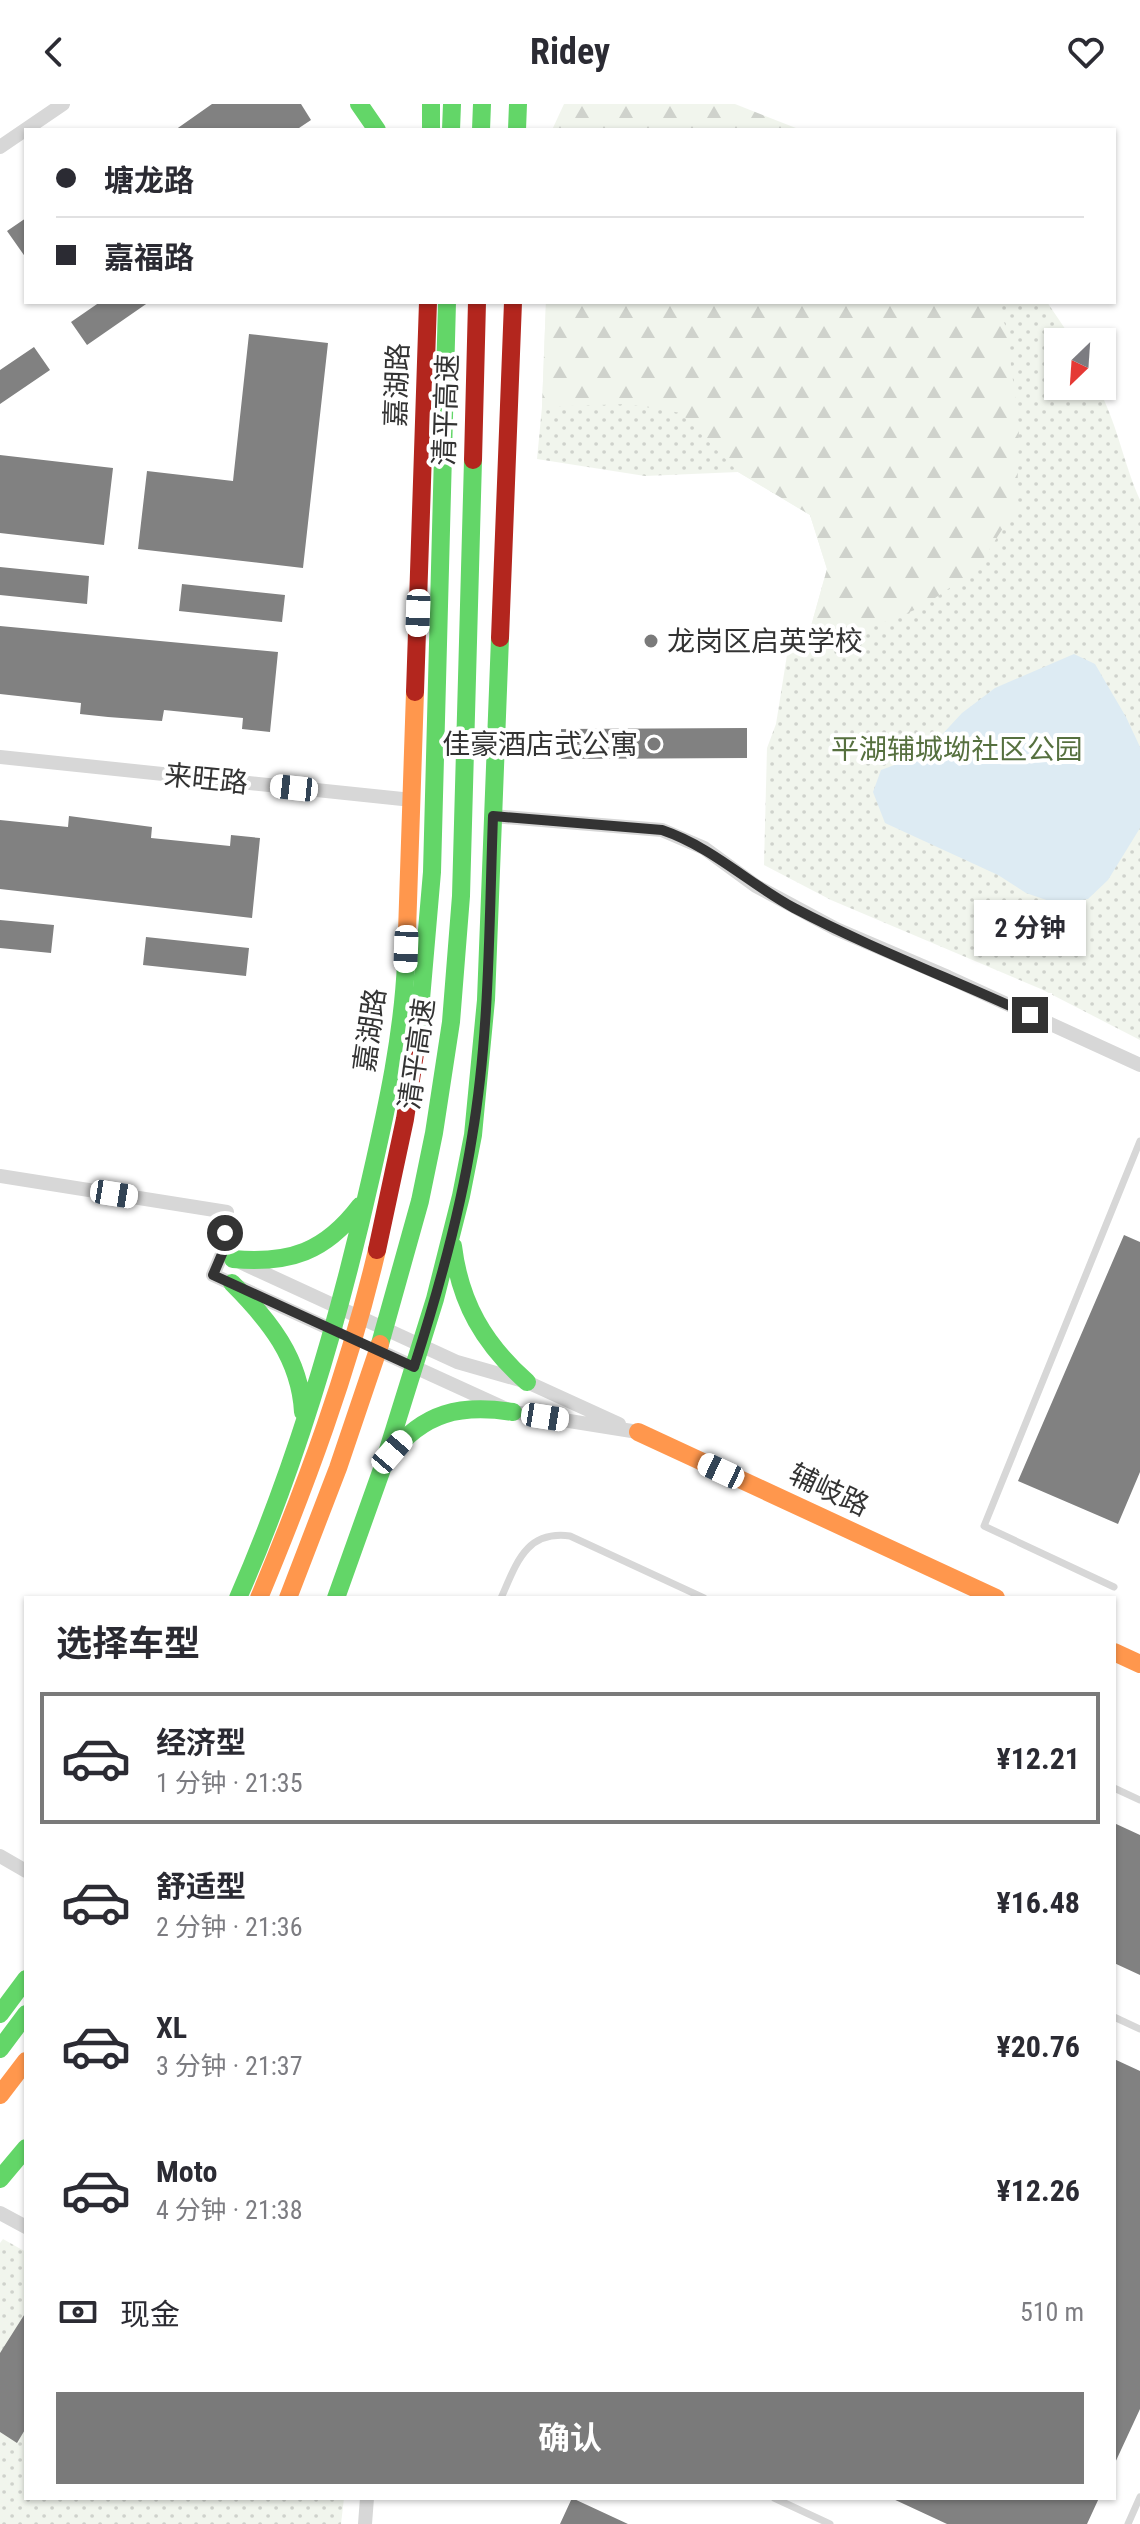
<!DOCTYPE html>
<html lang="zh">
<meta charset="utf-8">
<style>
body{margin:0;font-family:"Roboto Condensed","Noto Sans SC",sans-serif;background:#f2f2f3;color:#2b2b33;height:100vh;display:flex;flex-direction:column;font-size:30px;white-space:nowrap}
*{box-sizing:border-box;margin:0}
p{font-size:26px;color:#7c7c81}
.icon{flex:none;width:44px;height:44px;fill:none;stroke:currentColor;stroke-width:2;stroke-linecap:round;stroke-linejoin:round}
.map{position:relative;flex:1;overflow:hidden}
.side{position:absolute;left:24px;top:1492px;width:1092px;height:904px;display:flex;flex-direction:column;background:#fff;border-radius:0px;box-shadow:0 2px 6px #0004}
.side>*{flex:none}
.guide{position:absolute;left:24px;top:24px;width:1092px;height:176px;border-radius:0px;box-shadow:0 2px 6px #0004;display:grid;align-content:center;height:176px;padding:0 32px;background:#fff}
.needle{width:52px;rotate:205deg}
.controls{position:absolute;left:1044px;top:224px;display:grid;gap:16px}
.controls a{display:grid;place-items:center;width:72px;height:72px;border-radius:0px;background:#fff;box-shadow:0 2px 6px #0004;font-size:40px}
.end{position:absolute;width:36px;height:36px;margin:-18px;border:10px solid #333;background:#fff;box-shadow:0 0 0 4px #fff}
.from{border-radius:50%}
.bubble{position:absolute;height:56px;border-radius:0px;background:#fff;box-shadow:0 2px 6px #0004;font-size:26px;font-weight:700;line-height:56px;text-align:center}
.car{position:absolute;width:24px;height:48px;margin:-24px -12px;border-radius:10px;box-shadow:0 0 6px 2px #0007;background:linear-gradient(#fff 24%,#345 0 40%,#fff 0 76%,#345 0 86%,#fff 0)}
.guide b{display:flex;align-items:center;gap:28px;height:76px;font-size:30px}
.guide b+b{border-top:2px solid #e1e1e2}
.guide i{width:20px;height:20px;background:#2b2b33}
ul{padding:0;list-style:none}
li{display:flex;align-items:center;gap:24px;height:132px;margin:0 16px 12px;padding:0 16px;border:4px solid transparent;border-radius:0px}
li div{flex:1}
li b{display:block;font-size:30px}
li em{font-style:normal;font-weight:700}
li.active{border-color:#7a7a7a}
li>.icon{width:72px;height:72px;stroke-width:1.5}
h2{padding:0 32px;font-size:36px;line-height:96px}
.pay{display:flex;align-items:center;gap:20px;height:88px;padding:0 32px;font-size:30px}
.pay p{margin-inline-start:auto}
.cta{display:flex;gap:16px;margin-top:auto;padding:16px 32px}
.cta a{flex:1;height:92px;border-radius:0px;background:#7a7a7a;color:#fff;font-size:32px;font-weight:700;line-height:92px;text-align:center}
header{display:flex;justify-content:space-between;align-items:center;height:104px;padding:0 32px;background:#fff;font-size:36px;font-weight:700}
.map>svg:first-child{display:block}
.grass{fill:url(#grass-dots)}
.forest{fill:url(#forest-firs)}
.water{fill:#ddebf3}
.building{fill:#818181}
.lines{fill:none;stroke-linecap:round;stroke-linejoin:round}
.lane{stroke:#d7d7d7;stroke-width:7}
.street{stroke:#d7d7d7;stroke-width:14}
.fast{stroke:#63d668;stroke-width:18}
.slow{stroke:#ff974d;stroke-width:18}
.jam{stroke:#b3261e;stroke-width:18}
.fast-bridge{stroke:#63d668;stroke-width:18}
.slow-bridge{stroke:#ff974d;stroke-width:18}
.jam-bridge{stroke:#b3261e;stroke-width:18}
.route{stroke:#333;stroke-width:10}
.poi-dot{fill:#7a7a7a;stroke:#fff;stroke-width:3}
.labels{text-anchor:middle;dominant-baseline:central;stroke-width:8;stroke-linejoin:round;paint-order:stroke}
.street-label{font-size:28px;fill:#333;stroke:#fff}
.poi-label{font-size:28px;fill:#333;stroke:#fff;text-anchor:start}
.park-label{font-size:28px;fill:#56703f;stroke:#fff}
</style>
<header><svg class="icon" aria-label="back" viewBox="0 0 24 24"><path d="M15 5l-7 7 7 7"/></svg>Ridey<svg class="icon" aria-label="heart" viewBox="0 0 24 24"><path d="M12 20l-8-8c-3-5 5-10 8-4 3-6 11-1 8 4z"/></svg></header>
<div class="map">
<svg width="1140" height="2420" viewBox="0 0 1140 2420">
<defs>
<pattern id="grass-dots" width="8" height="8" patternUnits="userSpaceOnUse" patternTransform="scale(2)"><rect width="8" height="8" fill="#f1f5ed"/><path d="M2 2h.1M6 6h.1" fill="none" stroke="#cfd2cc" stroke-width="1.8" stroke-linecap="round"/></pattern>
<pattern id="forest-firs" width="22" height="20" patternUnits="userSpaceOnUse" patternTransform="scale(2)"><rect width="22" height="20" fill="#f1f5ed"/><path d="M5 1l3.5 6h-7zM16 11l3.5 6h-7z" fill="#cfd2cc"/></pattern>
</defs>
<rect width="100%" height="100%" fill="#fff"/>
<path class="grass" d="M546 198H1047L1074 238H1058V282H1097C1117 318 1123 358 1140 396V936L1041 885 831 796 764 761 767 644 776 620 787 551 808 533 827 465 810 411 738 368 645 372 537 355 542 303Z
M3 2135 26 2148V2394H344L341 2420H0V2139Z"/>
<path class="forest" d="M564 0H735L801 26H552Z
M546 198H995L1006 223 1019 322 1017 402 977 465 922 503 847 533H808L827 465 810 411 738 368 681 309 627 300 542 303Z"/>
<path class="water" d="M1074 550 1095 560 1126 613 1140 643V724L1108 776 1088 795 1058 800 1026 789 998 771 885 719 873 688 881 666 924 650 962 609 995 584Z"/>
<path class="building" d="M212 0H301L311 16 296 26H175Z
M26 114V154L7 127Z
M100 198H149L87 241 71 218Z
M249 230 328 239 303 464 138 445 147 367 233 377Z
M34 243 50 266 0 300V266Z
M0 351 113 364 104 441 0 429Z
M0 463 89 472 87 500 0 491Z
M182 480 285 491 282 518 179 507Z
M0 522 278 548 270 628 242 625 243 614 164 606 162 617 108 613 80 610 81 599 0 590Z
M747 624V654L561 655V625Z
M69 712 152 723 151 734 230 742 231 731 260 734 252 814 0 785V716L68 723Z
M0 816 54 821 51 849 0 844Z
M146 833 249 844 246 872 143 861Z
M1124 1131 1140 1138V1368L1118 1420 1018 1377Z
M1114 1719 1140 1731V1871L1114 1859Z
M1114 1955 1140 1967V2305L1114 2361Z
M26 2208V2324L17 2339 0 2328V2249Z
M572 2394 628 2420H560Z
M891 2394H1099L1087 2420H947Z"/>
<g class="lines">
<path class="lane" d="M1114 1483 984 1422 1140 1037
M501 1494C516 1461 525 1426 570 1432L704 1494
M1114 1684 1140 1696
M1114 1913 1140 1925
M774 2394 830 2420
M1128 2420 1140 2393"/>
<path class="street" d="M0 43 63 0
M0 653 412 696
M493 712 662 726 704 744 756 782 836 825 948 873 1140 961
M0 1072 227 1108 222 1150 213 1171 337 1228
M242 1159 457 1258 527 1278 619 1320
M375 1245 513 1308 638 1328
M0 1752 26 1767
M0 2109 26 2123
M365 2420 367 2394"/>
<path class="fast" d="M359 0 377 26
M431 0V26
M451 26 452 0
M481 26 482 0
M517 26 518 0
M453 1142C460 1199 484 1240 527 1278
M233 1155C290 1160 325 1148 360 1102
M232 1179C269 1216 300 1254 303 1308
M390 1351C424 1308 460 1300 513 1308
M238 1494C297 1359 339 1216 371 1073 387 1003 403 930 406 858
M336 1494 382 1365 435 1195 461 1092 473 1031 486 896 500 534
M0 1910 26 1875
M0 1945 26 1910
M0 2075 26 2044"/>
<path class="slow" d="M406 858 415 588
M638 1328 996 1494
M1114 1548 1140 1560
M0 1991 26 1957"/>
<path class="jam" d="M500 534 513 198
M415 588 428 198"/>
<path class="fast-bridge" d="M418 930 432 768 447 198
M380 1240 420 1097 434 1029 451 918 461 792 473 356"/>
<path class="slow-bridge" d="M259 1494C306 1381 349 1266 377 1146
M288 1494 338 1364 380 1240"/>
<path class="jam-bridge" d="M473 356 477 198
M377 1146 405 1015 418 930"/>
</g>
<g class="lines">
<path class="route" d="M225 1129 222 1150 213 1171 414 1263C438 1188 460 1111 472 1033 490 927 489 818 493 712L662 726C712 743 748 779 794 804 870 844 952 875 1030 911"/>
</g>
<g class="poi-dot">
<circle cx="651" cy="537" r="8"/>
<circle cx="654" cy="640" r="8"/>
</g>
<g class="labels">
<g class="street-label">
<text transform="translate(397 281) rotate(-88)">嘉湖路</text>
<text transform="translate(446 306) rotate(-88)">清平高速</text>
<text transform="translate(206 675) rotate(6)">来旺路</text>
<text transform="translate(370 926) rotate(-82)">嘉湖路</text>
<text transform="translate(417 950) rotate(-82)">清平高速</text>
<text transform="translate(829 1386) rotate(25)">辅岐路</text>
</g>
<g class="poi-label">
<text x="667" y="537">龙岗区启英学校</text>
<text x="638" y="640" text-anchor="end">佳豪酒店式公寓</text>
</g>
<g class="park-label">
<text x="957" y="645">平湖辅城坳社区公园</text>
</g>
</g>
</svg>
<div class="controls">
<a><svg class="needle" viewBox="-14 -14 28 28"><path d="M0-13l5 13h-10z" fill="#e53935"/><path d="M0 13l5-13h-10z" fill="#7c7c81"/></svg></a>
</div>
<i class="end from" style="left:225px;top:1129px"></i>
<i class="end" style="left:1030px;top:911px"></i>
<div class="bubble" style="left:974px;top:796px;width:112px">2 分钟</div>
<i class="car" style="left:418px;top:509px;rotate:182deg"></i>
<i class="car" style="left:294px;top:684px;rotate:276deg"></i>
<i class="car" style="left:406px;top:845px;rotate:182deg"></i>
<i class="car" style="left:114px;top:1090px;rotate:99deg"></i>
<i class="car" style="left:545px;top:1313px;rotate:99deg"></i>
<i class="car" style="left:392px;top:1348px;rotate:41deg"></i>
<i class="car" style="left:721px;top:1367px;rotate:295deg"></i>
<div class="guide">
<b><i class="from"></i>塘龙路</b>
<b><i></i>嘉福路</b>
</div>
<section class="side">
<h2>选择车型</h2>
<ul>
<li class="active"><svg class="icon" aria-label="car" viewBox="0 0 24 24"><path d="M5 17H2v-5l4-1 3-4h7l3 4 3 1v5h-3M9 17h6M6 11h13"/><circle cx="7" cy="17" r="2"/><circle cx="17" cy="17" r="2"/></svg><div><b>经济型</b><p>1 分钟 · 21:35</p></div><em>¥12.21</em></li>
<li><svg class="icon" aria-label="car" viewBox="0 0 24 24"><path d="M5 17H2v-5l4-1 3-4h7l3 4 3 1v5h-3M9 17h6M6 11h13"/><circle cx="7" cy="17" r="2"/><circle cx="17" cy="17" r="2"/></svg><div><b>舒适型</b><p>2 分钟 · 21:36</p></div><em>¥16.48</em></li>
<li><svg class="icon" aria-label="car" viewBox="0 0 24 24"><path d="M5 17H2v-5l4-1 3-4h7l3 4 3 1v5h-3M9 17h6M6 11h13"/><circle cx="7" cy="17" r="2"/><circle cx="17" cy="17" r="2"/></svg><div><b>XL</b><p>3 分钟 · 21:37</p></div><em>¥20.76</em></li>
<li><svg class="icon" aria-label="car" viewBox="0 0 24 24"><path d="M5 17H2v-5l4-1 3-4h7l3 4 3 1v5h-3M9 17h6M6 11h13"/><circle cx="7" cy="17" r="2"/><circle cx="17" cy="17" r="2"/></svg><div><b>Moto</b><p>4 分钟 · 21:38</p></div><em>¥12.26</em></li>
</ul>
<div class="pay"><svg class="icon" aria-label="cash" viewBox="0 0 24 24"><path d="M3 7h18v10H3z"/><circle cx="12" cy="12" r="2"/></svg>现金<p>510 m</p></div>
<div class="cta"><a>确认</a></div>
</section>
</div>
